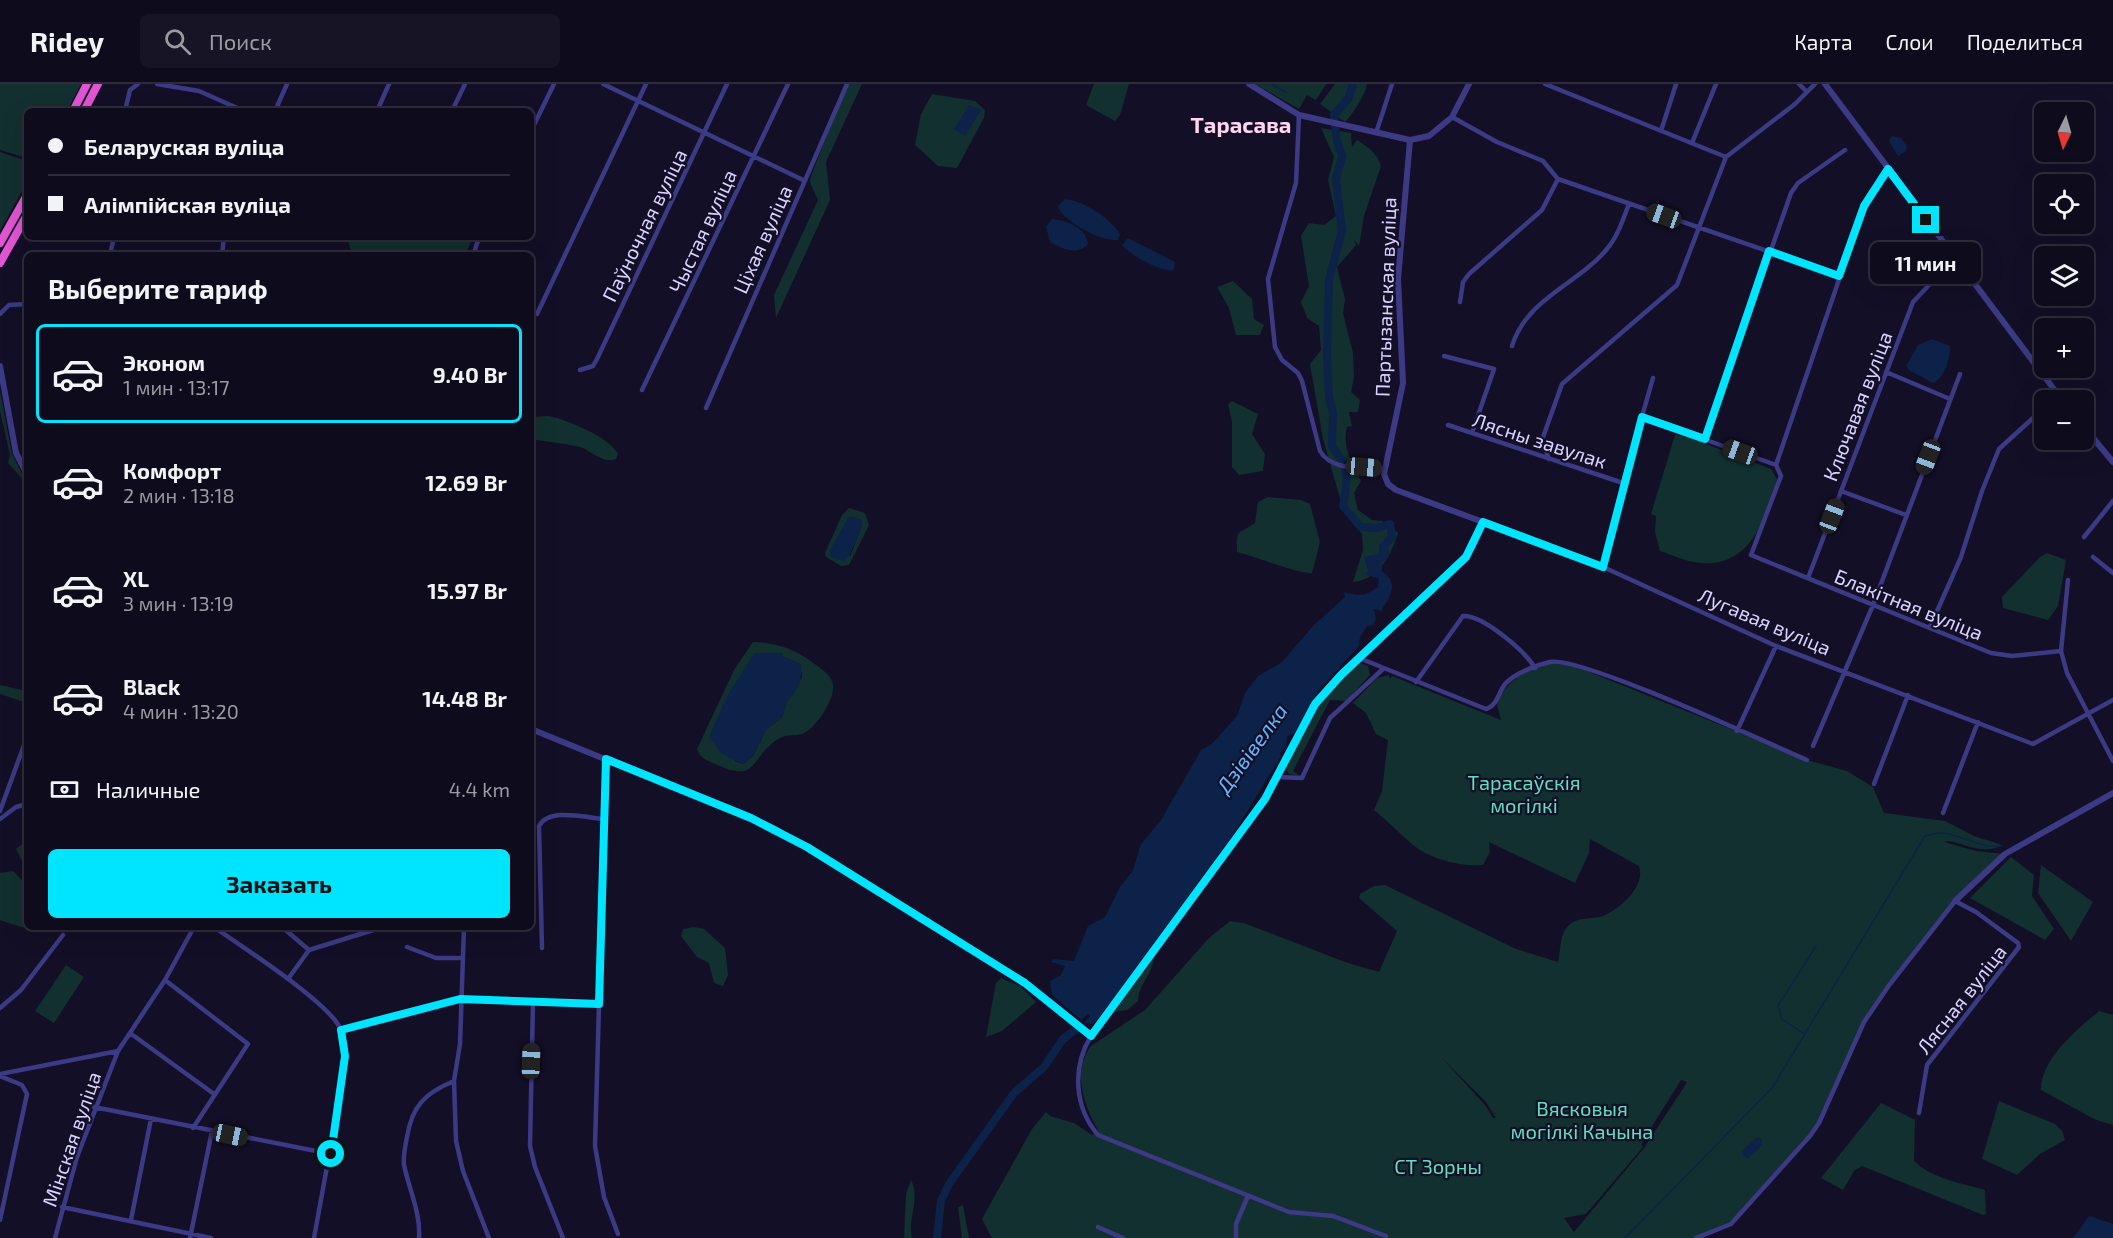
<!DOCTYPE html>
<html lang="ru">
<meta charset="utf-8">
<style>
body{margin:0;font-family:"Exo 2",sans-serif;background:#171425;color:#f1f3f6;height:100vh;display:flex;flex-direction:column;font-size:22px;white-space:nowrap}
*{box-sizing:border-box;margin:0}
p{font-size:20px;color:#9b9ba3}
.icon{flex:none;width:33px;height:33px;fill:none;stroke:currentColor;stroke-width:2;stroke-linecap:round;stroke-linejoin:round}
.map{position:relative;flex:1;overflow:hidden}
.panel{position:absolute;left:24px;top:168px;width:510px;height:678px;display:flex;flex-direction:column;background:#0e0b1c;border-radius:9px;box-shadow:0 6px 24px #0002,0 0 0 2px #2e2b3b}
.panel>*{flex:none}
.banner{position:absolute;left:24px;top:24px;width:510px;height:132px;border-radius:9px;box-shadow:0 6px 24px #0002,0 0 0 2px #2e2b3b;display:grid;align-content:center;height:132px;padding:0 24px;background:#0e0b1c}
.needle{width:39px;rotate:185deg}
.controls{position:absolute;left:2034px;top:18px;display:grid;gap:12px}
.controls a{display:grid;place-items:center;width:60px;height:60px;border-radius:9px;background:#0e0b1c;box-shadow:0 6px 24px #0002,0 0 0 2px #2e2b3b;font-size:30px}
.end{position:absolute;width:27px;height:27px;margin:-14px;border:8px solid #00e5ff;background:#111;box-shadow:0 0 0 3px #111}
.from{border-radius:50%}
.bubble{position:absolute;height:42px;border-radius:9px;background:#0e0b1c;box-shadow:0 6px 24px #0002,0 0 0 2px #2e2b3b;font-size:20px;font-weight:700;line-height:42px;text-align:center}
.car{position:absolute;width:18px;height:36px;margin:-18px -9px;border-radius:8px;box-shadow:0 0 4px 2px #0007;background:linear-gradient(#222 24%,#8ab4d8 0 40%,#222 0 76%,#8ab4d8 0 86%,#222 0)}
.banner b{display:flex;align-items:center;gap:21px;height:57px;font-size:22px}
.banner b+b{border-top:2px solid #2e2b3b}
.banner i{width:15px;height:15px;background:#f1f3f6}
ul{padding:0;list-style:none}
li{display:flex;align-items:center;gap:18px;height:99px;margin:0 12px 9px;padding:0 12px;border:3px solid transparent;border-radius:9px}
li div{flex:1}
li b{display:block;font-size:22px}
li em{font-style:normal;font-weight:700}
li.active{border-color:#00e5ff}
li>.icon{width:54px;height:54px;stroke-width:1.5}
h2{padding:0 24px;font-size:27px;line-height:72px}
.pay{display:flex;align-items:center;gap:15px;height:66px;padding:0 24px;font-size:22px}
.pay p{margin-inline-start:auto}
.primary-button{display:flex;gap:12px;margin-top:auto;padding:12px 24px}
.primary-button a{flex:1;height:69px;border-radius:9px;background:#00e5ff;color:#111;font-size:24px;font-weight:700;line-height:69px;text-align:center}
header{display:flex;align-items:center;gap:36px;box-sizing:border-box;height:84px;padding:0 30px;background:#0e0b1c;border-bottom:2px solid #2e2b3b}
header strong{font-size:28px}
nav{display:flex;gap:33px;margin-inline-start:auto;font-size:21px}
.search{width:420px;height:54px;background:#171425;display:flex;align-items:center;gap:15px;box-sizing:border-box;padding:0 21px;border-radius:9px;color:#9b9ba3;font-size:22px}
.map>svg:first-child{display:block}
.green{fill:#12302f;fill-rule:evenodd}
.water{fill:#0c2248}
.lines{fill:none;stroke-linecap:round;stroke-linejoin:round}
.stream{stroke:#0c2248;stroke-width:1.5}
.river{stroke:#0c2248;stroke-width:8}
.minor{stroke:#3d3a85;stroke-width:4.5}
.tertiary{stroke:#3d3a85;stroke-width:6}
.trunk{stroke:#e055d1;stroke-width:8}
.route{stroke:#00e5ff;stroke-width:8}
.labels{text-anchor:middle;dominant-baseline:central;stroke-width:4.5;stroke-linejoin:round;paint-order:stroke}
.street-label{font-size:20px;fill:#d9d4ff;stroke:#130f26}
.park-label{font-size:20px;fill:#5fe0c0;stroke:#130f26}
.water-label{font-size:21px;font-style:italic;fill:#62b6ff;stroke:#130f26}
.quarter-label{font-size:22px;font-weight:bold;fill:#ffd6f0;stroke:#130f26}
</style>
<header>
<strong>Ridey</strong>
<div class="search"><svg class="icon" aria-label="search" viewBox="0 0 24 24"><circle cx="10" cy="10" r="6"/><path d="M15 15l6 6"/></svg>Поиск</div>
<nav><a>Карта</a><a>Слои</a><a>Поделиться</a></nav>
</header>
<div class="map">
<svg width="2113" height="1154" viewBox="0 0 2113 1154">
<rect width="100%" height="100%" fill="#130f26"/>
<path class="green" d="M0 0H81L67 27H27V74L0 66Z
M847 0H862L826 78 830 116 776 234 774 211 818 116 810 99 811 92Z
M1094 0H1129L1120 31 1115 37 1086 21Z
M1255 0H1326L1316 16 1307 11 1299 25Z
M1335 0H1367C1366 9 1352 32 1345 38L1320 20Z
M932 10 975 17 985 26 984 34 957 84 938 82 915 61 921 30Z
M1321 44 1351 49 1352 63 1357 56C1368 63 1377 69 1381 82L1364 132 1359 162 1354 156 1356 161 1337 183 1345 215 1343 229 1353 269 1354 293 1351 308 1360 316 1358 328H1349L1352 342 1347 343C1342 364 1352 379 1361 397L1354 409 1358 426 1372 436 1382 437 1398 449C1391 471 1379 496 1353 498L1363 466 1362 450 1344 428 1323 355 1310 280 1321 266 1319 242 1307 234 1301 218 1309 202 1301 152 1309 139 1324 141 1336 132 1328 96 1334 73Z
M0 68 27 77V98L0 147Z
M347 153H473L465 171H352Z
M1233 197 1252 215 1254 235 1264 241 1260 251H1236L1229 224 1217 203Z
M0 307 12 370 27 400 8 379 10 371 0 327Z
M1232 317 1258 330 1252 350 1265 370 1263 387 1239 391 1232 383V338L1228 320Z
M549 332C567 336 610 353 618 370L616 375C602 380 592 367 580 363 564 359 547 358 531 355V333Z
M1675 351 1691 354 1771 385 1777 395C1767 434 1750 484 1700 479 1687 478 1672 471 1660 467L1655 448 1656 432 1651 430Z
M1268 413 1301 416 1310 420 1320 458 1312 489C1300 490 1253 472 1237 468 1236 443 1239 451 1255 439L1258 418Z
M849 424 865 429 869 441 849 481 841 482 826 473 825 469 842 431ZM851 433 861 436 862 441 850 473 848 434Z
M2047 469 2066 476 2058 522 2048 536 2003 524 2002 513 2040 473Z
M753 558C773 558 796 565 812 578 820 584 832 591 833 601 835 616 815 645 802 650 795 652 787 650 780 654 748 672 761 702 713 679 706 676 699 673 697 665L734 586ZM782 572 800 580 802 593 787 617 782 633 766 646 753 672 743 680 735 677 727 612Z
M1562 577 1807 676 1847 687 1873 703 1884 729 1945 737 1974 752 2002 761C1980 774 1955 753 1944 758L1976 767 2005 770 1955 817 1864 938 1819 1039 1734 1137 1696 1154H992L982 1135 1032 1045 1046 1028 1050 1032 1074 1039 1092 1051 1099 1048C1085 1023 1071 989 1091 962L1145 926 1209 854 1230 837 1244 839 1345 878 1379 888 1397 847 1359 814 1360 810 1374 802 1385 801 1516 865 1558 878C1561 867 1559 851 1568 842 1578 832 1590 836 1603 832 1620 825 1646 802 1639 782L1590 755 1589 769 1575 799 1489 758 1490 768 1483 781C1461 783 1430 775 1413 761 1399 749 1388 737 1374 726L1382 707 1388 656 1376 650 1366 629 1353 619 1377 594 1389 591 1390 595 1392 592 1501 636 1497 621C1505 594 1535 581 1562 577ZM1442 974 1486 1018 1496 1034H1493L1485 1021ZM1681 996 1687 998 1684 1003 1644 1064 1574 1148 1564 1134 1586 1130 1643 1063 1641 1060Z
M1359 579 1368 582 1370 591 1346 617 1330 616 1293 687 1300 692 1289 690 1286 684C1303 649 1321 598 1359 579Z
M0 601 27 607V619L0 610Z
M24 759H27V787L16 765Z
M2011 773 2034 791 2032 812 2054 845 2045 856 1970 814Z
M2041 781 2093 818 2071 857 2038 809Z
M13 787 27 801V843H58C40 851 18 842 0 836V789Z
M694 843 704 845 725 864 728 891 723 902 714 899 709 879 697 873 681 852 683 845Z
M1154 874C1152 891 1139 900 1138 917L1127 926 1114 928Z
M66 881 84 893 54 939 35 927Z
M1001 894 1020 902 1036 918 1002 947 986 953 996 899Z
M2099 927 2113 931V1041L2096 1036 2041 1006C2041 974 2077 946 2099 927Z
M1999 1017 2055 1040 2062 1047 2065 1056 2040 1070 2017 1091 1982 1075Z
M1881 1019 1915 1036 1914 1077C1933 1095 1961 1099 1985 1106L1986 1130 1983 1131 1862 1082 1854 1087 1843 1106 1821 1094Z
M911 1096C921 1114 907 1135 912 1154H904L906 1110Z
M963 1121 969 1154H962L958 1123Z"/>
<path class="water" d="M969 21 981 26 965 52 954 45Z
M1892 52 1901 54 1907 62 1906 67 1898 72 1889 57Z
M1065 115C1082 116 1111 134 1120 150L1118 156C1104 159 1060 136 1058 122Z
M1052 135C1066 136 1087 144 1088 160 1077 172 1062 165 1050 158L1046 143Z
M1128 154 1175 178 1174 186C1164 190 1128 170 1122 161Z
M1932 255 1950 262C1951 273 1944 295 1933 299L1909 286 1906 282 1918 261Z
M855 433 861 436 862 441C859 449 851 472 845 477L831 473 829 468 848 434Z
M1383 463 1389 466 1388 474 1382 478V487C1400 500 1390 512 1381 527L1374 525 1376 535 1373 541 1367 542 1360 553 1359 562 1318 607 1295 648 1287 653 1286 663 1280 669 1281 672 1234 749 1112 917 1093 940 1084 939 1090 932 1088 930 1081 936 1052 911 1050 897 1061 891 1065 882 1051 878 1053 875 1074 877 1088 842 1105 833 1120 803 1133 786 1141 760 1161 736 1201 666 1212 660 1237 632 1245 609 1258 592 1281 579 1314 541 1345 513 1344 508C1359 512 1364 513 1378 503L1379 495 1365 490 1368 487 1364 473 1377 470Z
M755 569H782L783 572 800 580C804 592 797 610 787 617L782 633 766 646 753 672 743 680 722 670 709 653 727 612Z
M1757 1053 1762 1055V1061L1749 1074 1744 1073 1741 1068Z
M2089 1132 2113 1140V1154H2073Z"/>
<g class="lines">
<path class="stream" d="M1272 0 1285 8
M1803 949 1782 935 1778 922 1816 862
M1625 1154 1772 1004 1925 752 1938 749 1949 750 1987 762H2002"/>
<path class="river" d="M1353 0 1348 15 1334 31 1337 57 1342 72 1336 96 1342 147 1329 196 1327 271 1329 313 1333 329 1332 362C1350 385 1348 394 1343 422L1358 440
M1361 443 1377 444 1390 440 1392 453 1383 463 1384 471
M937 1154 941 1117 949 1100 1014 1009 1044 983 1063 955 1075 946"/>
<path class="minor" d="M157 0 199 7 244 27
M603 0 803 96
M1545 0 1726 73
M1799 0 1807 8
M125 27 130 6 138 0
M275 27 287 0
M377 27 389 0
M452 27 465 0
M1299 31 1296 99 1268 195 1275 263 1282 276 1298 289 1302 297 1320 367C1332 388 1364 383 1385 385
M1452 33 1497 58 1543 77 1558 95 1840 192
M531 47 554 0
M1661 47 1676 0
M1376 49 1392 0
M1692 59 1716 0
M1888 85 1864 122 1776 381 1781 392 1751 471 1991 569 2012 572 2061 567
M474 169 479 153
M110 171 114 153
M179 171H183
M222 171 224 153
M1460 218 1463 198 1469 190 1542 126 1558 95
M0 230 9 221 27 220
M537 230 646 0
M1512 262C1527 214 1577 201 1607 165 1618 152 1623 135 1629 120
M1444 272 1494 285 1472 349
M580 286 593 282 597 275 727 0
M1886 288 1950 315
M642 306 788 0
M2054 316 2059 312
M706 324 847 0
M1642 333 1776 381
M1448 341 1623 399
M1705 355 1791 109 1798 99 1845 66
M1549 375 1542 356 1562 300 1677 201 1726 73 1795 20 1815 0
M1841 407 1906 431
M1483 438 1603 483 1776 562 2033 660 2113 616
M2084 453 2113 417
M2093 473 2113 489
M1603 483 1623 399 1653 294
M1808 494 1913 218 1930 200 1964 186
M2068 496 2061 567 2067 589 2113 677
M1930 543 1961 473 1982 407 1999 365 2044 324
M1359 574 1486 625C1498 621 1498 609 1505 600 1514 590 1536 581 1550 578 1579 571 1767 659 1807 676
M1416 598 1463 532C1483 531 1525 567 1535 584
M1737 647 1776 562
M1813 662 1873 521 1960 290
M606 675 595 1062 604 1113 618 1150
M1278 693 1302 694 1330 634 1383 585
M1874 700 1908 611
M0 727 27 653
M1943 729 1978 638
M0 735 16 723 27 720
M214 843C242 863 327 917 340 944 347 959 344 979 343 995L314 1154
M282 843 309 866 383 843
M464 843 460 960 454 997 456 1057 463 1087 489 1154
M407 863 436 874H462
M542 864 539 742C549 723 586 734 604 735
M288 895 309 866
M165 896 248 960 193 1044
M533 918 530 1062 535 1083 563 1154
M0 924 21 906 63 851
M341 947 460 915 599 920
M130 949 214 1010
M1091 952C1072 983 1074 1023 1098 1051L1289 1128 1333 1132 1386 1152
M0 990 118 967 165 896 194 843
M0 992 22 1001 27 1010 0 1136
M94 1023 331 1070
M62 1123 211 1154
M131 1136 151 1035
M1098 1143 1123 1154
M55 1154 77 1073 118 967
M190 1154 212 1047
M419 1154C421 1130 409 1105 404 1081 403 1072 405 1063 407 1053 412 1022 425 1009 454 997
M1236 1154V1140L1248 1112
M1696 1154 1731 1140 1810 1052 1819 1039 1864 938 1890 900 1955 817 1976 828 2018 859 2019 863 1927 981 1919 1029"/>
<path class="tertiary" d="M1249 0 1299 31 1410 56 1429 52 1452 33 1469 0
M1825 0 2062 316
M0 282 16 369 27 390
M2084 343 2113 378
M531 645 774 744 1025 899 1091 952 1265 715 1319 616 1341 591 1458 481 1473 462 1483 438 1396 406 1388 400 1384 390 1403 299 1398 195 1410 56
M1955 817 2005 770 2113 709"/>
<path class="trunk" d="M73 27 87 0
M84 27 98 0
M0 159 27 111
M0 179 27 131"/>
</g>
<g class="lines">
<path class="route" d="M331 1070 345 972 341 946 460 915 599 920 606 675 751 734 807 763 1025 899 1091 952 1265 715 1315 620 1341 591 1466 473 1483 438 1603 483 1642 333 1705 355 1769 167 1839 192 1864 122 1888 85 1926 136"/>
</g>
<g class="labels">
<g class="street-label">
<text transform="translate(644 141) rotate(-64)">Паўночная вуліца</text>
<text transform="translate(702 147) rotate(-65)">Чыстая вуліца</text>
<text transform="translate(762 155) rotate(-66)">Ціхая вуліца</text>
<text transform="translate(1385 213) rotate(-88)">Партызанская вуліца</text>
<text transform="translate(1857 322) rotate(-69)">Ключавая вуліца</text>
<text transform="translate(1540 356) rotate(18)">Лясны завулак</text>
<text transform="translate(1909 520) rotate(22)">Блакітная вуліца</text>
<text transform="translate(1765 537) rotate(23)">Лугавая вуліца</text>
<text transform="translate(1961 915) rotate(-52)">Лясная вуліца</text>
<text transform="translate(71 1055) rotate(-71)">Мінская вуліца</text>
</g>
<g class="park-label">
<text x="1524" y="698">Тарасаўскія<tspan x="1524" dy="23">могілкі</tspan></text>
<text x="1582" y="1024">Вясковыя<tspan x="1582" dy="23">могілкі Качына</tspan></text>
<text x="1438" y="1082">СТ Зорны</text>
</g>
<g class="water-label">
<text transform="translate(1251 664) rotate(-54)">Дзівівелка</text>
</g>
<g class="quarter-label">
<text x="1241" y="40">Тарасава</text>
</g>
</g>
</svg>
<div class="controls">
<a><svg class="needle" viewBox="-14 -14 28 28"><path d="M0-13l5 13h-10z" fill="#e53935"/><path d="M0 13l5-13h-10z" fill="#9b9ba3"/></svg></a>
<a><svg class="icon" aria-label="locate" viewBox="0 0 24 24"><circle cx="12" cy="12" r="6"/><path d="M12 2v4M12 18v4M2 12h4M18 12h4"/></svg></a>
<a><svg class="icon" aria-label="layers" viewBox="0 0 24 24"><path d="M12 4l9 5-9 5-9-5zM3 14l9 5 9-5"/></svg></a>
<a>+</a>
<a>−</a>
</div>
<i class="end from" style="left:331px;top:1070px"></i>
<i class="end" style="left:1926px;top:136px"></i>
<div class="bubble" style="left:1870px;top:158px;width:111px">11 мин</div>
<i class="car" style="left:1664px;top:132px;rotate:290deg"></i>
<i class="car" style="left:1740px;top:368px;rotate:290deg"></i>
<i class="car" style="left:1928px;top:373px;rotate:201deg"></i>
<i class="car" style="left:1364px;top:383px;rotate:95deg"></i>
<i class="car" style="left:1832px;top:432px;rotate:21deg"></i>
<i class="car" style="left:531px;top:977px;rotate:2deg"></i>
<i class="car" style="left:230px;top:1051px;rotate:102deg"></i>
<div class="banner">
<b><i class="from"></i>Беларуская вуліца</b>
<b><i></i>Алімпійская вуліца</b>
</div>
<section class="panel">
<h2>Выберите тариф</h2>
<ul>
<li class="active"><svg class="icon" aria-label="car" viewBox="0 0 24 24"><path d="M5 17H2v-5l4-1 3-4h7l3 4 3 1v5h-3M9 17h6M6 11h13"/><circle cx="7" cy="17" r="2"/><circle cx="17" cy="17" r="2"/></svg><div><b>Эконом</b><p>1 мин · 13:17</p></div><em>9.40 Br</em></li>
<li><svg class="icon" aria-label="car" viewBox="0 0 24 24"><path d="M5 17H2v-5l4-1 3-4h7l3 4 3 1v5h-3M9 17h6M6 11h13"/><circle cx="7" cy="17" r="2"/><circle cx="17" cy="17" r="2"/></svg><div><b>Комфорт</b><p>2 мин · 13:18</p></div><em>12.69 Br</em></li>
<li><svg class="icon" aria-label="car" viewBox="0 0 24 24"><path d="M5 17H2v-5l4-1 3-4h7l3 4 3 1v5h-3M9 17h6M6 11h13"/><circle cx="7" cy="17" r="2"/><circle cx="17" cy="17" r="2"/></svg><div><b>XL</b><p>3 мин · 13:19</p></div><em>15.97 Br</em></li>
<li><svg class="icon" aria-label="car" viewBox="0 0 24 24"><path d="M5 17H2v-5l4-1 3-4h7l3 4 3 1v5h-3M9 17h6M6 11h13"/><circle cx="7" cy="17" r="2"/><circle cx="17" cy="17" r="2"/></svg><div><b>Black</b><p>4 мин · 13:20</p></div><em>14.48 Br</em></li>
</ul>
<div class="pay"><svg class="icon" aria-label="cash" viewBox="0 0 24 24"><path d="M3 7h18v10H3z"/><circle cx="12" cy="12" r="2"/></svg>Наличные<p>4.4 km</p></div>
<div class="primary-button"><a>Заказать</a></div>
</section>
</div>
